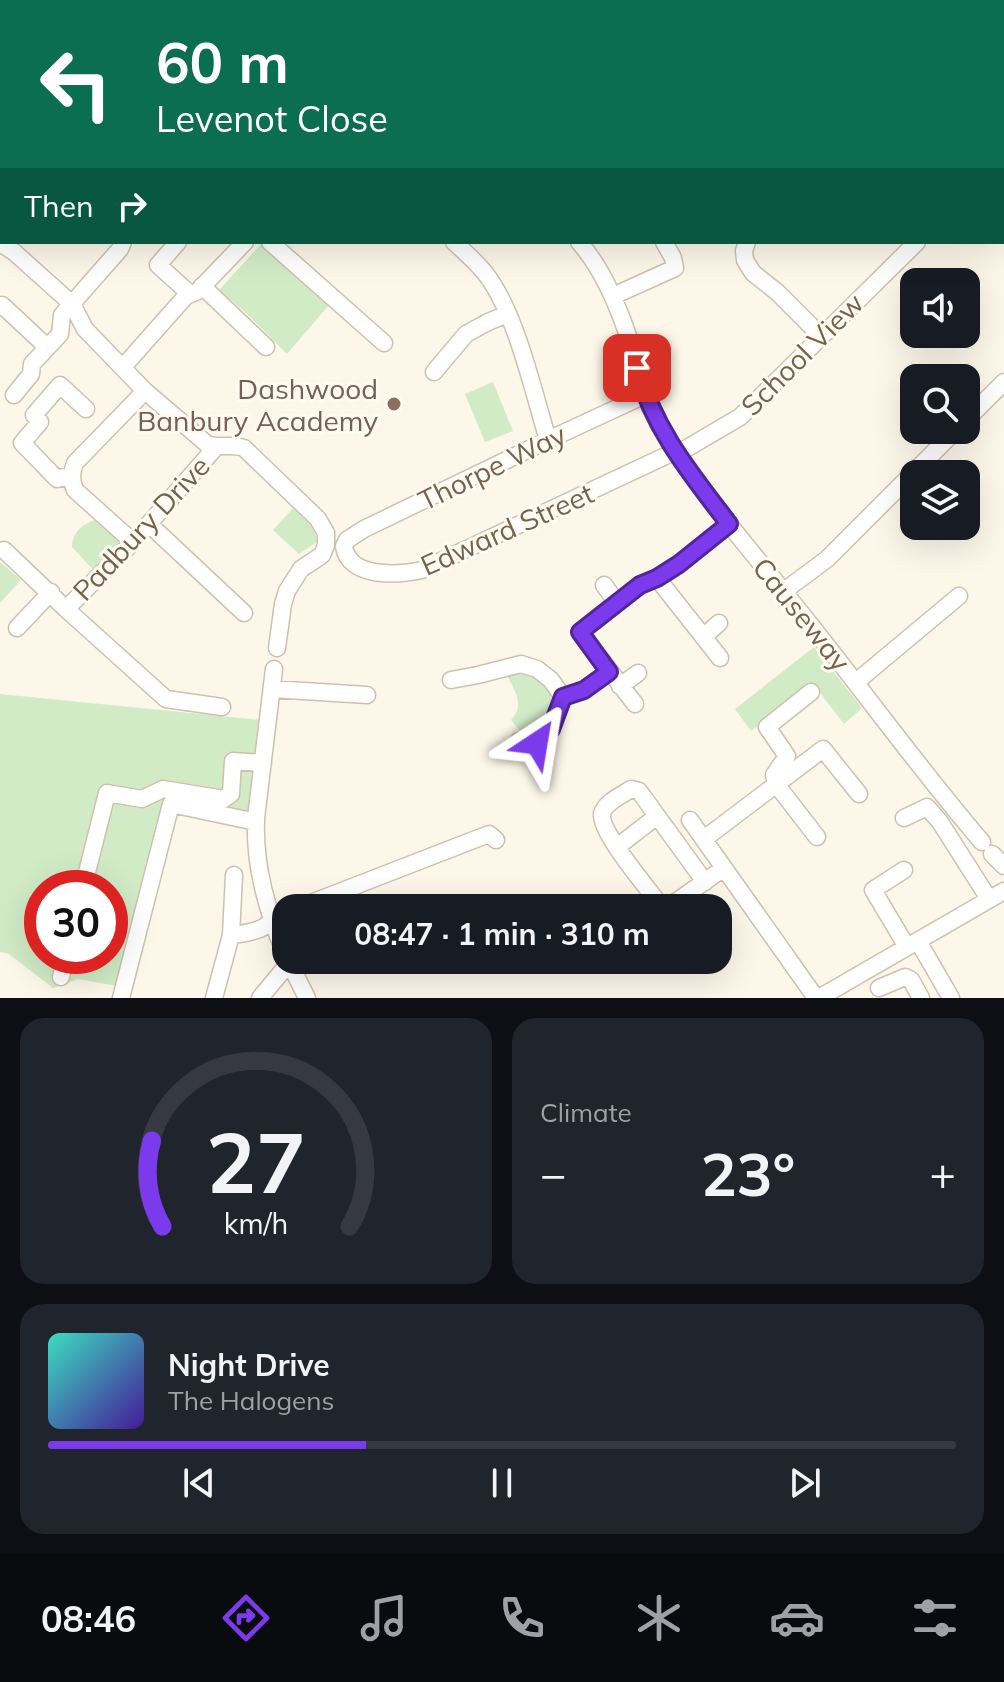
<!DOCTYPE html>
<html lang="en">
<head>
<meta charset="utf-8">
<style>
  body { margin:0; font-family:Mulish,sans-serif; background:#20242c; color:#f1f3f6; height:100vh; display:flex; flex-direction:column; font-size:30px; white-space:nowrap }
  * { box-sizing:border-box; margin:0 }
  p { font-size:26px; color:#9ea1a6 }
  .icon { flex:none; width:44px; height:44px; fill:none; stroke:currentColor; stroke-width:2; stroke-linecap:round; stroke-linejoin:round }
  .map { position:relative; height:998px; overflow:hidden }
  .details { display:flex; flex-direction:column; gap:20px; padding:20px; background:#0d0f14; flex:1 }
  .details>* { flex:none }
  .guide { position:absolute; left:0px; top:0px; width:1004px; height:244px; box-shadow:0 8px 32px #0002; background:#0b6e4f; color:#fff; overflow:hidden }
  .tools { position:absolute; left:900px; top:268px; display:grid; gap:16px }
  .tools a { display:grid; place-items:center; width:80px; height:80px; border-radius:16px; background:#171b24; box-shadow:0 8px 32px #0002; font-size:40px }
  .speed { position:absolute; left:24px; top:870px; display:flex; gap:16px; font-size:40px; font-weight:700; text-align:center }
  .speed>* { display:grid; place-content:center; width:104px; height:104px; border-radius:50%; background:#171b24; box-shadow:0 8px 32px #0002; line-height:1 }
  .speed .limit { border:12px solid #d22; background:#fff; color:#111 }
  .pin { position:absolute; display:grid; place-items:center; width:68px; height:68px; color:#fff; margin:-34px; border-radius:16px; box-shadow:0 4px 12px #0006 }
  .me { position:absolute; width:88px; margin:-44px; rotate:33deg; stroke-linejoin:round; filter:drop-shadow(0 0 6px #0008) }
  .turn { display:flex; align-items:center; gap:28px; height:168px; padding:0 24px; font-size:36px }
  .turn .icon { width:104px; height:104px; stroke-width:2.5 }
  .turn b { display:block; font-size:56px; line-height:68px }
  .then { display:flex; align-items:center; height:76px; padding:0 24px; background:#0003; gap:16px; font-size:30px }
  .big { font-size:60px; font-weight:700; line-height:1.1 }
  .details .tile { flex:1; display:flex; flex-direction:column; justify-content:center; gap:12px; min-width:0; padding:0 28px; border-radius:24px; background:#20242c }
  .details .dial { align-items:center; gap:0 }
  .dial svg { height:208px; overflow:visible; fill:none; stroke:#363941; stroke-width:7; stroke-linecap:round; text-anchor:middle }
  .dial text { fill:#f1f3f6; stroke:none }
  .song { display:flex; align-items:center; gap:24px }
  .cover { width:96px; height:96px; border-radius:12px; background:linear-gradient(135deg,hsl(170 70% 55%),hsl(260 70% 35%)) }
  .played { height:8px; border-radius:4px; background:linear-gradient(90deg,#7c3aed 35%,#363941 35%) }
  .keys { display:flex; justify-content:space-around; direction:ltr }
  .heat { display:flex; justify-content:space-between; align-items:center; font-size:44px; direction:ltr }
  .details .tiles { flex:1; display:grid; gap:20px; grid-template-columns:1fr 1fr }
  .tile:last-child { grid-column:span 2 }
  .trip { position:absolute; left:272px; top:894px; width:460px; height:80px; border-radius:24px; background:#171b24; box-shadow:0 8px 32px #0002; font-weight:700; line-height:80px; text-align:center }
  .tabs { display:flex; height:128px; justify-content:space-around; align-items:center; background:#090b0e; color:#9ea1a6 }
  .tabs .icon { width:56px; height:56px }
  .tabs .on { color:#7c3aed }
  .tabs b { font-size:36px; color:#f1f3f6 }
  .map>svg:first-child { display:block }
  .green { fill:#d1ebc7; fill-rule:evenodd }
  .lines { fill:none; stroke-linecap:round; stroke-linejoin:round }
  .minor-casing { stroke:#cfc0ae; stroke-width:19 }
  .minor { stroke:#fff; stroke-width:16 }
  .rail { stroke:#bca6c7; stroke-width:3; stroke-dasharray:12 8; stroke-linecap:butt }
  .route-casing { stroke:#51269a; stroke-width:20 }
  .route { stroke:#7c3aed; stroke-width:14 }
  .education-dot { fill:#8d6e63; stroke:#fffbf0; stroke-width:3 }
  .labels { text-anchor:middle; dominant-baseline:central; stroke-width:6; stroke-linejoin:round; paint-order:stroke }
  .street-label { font-size:28px; fill:#78614c; stroke:#fffbf0 }
  .education-label { font-size:28px; fill:#785e54; stroke:#fffbf0; text-anchor:end }
</style>
</head>
<body>
<div class="map">
<svg width="1004" height="998" viewBox="0 0 1004 998">
  <rect width="100%" height="100%" fill="#fcf7e9"/>
  <!-- green -->
  <path class="green" d="M262 243 329 305 287 354 245 312 219 290Z
    M493 382 513 431 485 442 465 394Z
    M293 508C303 518 316 526 317 542L299 554 273 530Z
    M96 519 123 545 96 573 72 547C73 531 82 525 96 519Z
    M0 562 21 580 0 603Z
    M814 647 862 708 844 724 814 685 751 731 735 709Z
    M523 670 539 676 549 688 552 702 550 718 536 735 527 729 519 730 511 720C525 705 515 691 507 675Z
    M0 694 261 720 249 812 165 794 117 986 78 979 53 988 9 954 0 952ZM42 888H110V956H42Z"/>
  <g class="lines">
    <defs>
      <path id="minor" d="M278 0V2
        M375 0 376 2
        M480 0V2
        M860 0 866 2
        M224 2 226 0
        M623 2V0
        M1002 57H1004
        M1002 175 1004 174
        M178 242 158 265 190 294
        M270 242 384 343
        M454 242C465 252 476 262 485 273 516 312 533 391 548 440
        M579 242C602 268 616 301 627 333 635 354 637 376 646 397 651 410 658 423 665 435 707 502 760 561 809 623 867 696 922 772 982 842
        M747 242 744 251 745 260 753 273 777 292 821 336
        M0 243 14 252 72 304 85 329 145 391 207 444C219 449 231 443 244 448L318 519 326 533V545L322 555 301 569 287 591 283 604 277 648
        M202 286 266 347
        M613 296 675 268 673 258 664 242
        M0 307 2 305 47 347
        M123 367 186 296 198 291 245 242
        M434 372 466 334 488 322 508 314
        M14 395 31 374 32 364 60 334 62 315 120 249 123 242
        M645 395 548 440 364 529 347 540 344 546C348 579 399 575 422 570L676 451
        M966 420 1004 382
        M215 448 133 542 66 609 166 699 222 707
        M677 454 740 417 917 242
        M72 475 57 479 22 443 40 422 34 415 60 385 86 409
        M149 524 244 613
        M133 542 75 490C71 481 71 473 75 463L145 391
        M4 550 66 609
        M657 578 720 658
        M604 585 617 603
        M784 591 827 559 956 430
        M17 628 51 592
        M703 637 719 623
        M274 669 256 818C254 866 267 911 286 956
        M451 680 478 675 521 664 537 669 551 680 563 697 551 729 537 743 519 741
        M856 682 959 596
        M620 686 638 673
        M272 689 367 695
        M563 697 584 690 609 672
        M635 704 580 632 640 585 657 578 679 564 729 524
        M776 784 774 775 787 756 767 727 811 692
        M776 784 817 837
        M904 818 927 807 940 822 989 899
        M690 820 816 998
        M704 839 823 749 859 794
        M617 847 657 816
        M992 854 1004 866
        M904 870 873 890 907 947
        M705 882 639 791 631 789C622 795 604 803 602 814 600 833 648 888 660 905L670 906 724 868
        M83 888 107 793 142 799 163 789 224 799 231 794 233 761 263 763
        M298 908 489 834 496 840
        M231 935 234 875
        M918 941 951 998
        M288 960 307 998
        M61 977 66 956
        M879 988 905 977 911 980 921 998
        M121 998 171 804 256 822
        M214 998 231 935C241 934 255 932 264 927 272 921 275 916 286 912
        M260 998 289 963
        M819 998 1004 891"/>
    </defs>
    <!-- minor casing -->
    <use href="#minor" class="minor-casing"/>
    <!-- minor -->
    <use href="#minor" class="minor"/>
    <!-- rail -->
    <path class="rail" d="M40 2 41 0
      M72 2 73 0
      M0 3 2 0
      M0 46 2 43
      M0 95 2 93"/>
  </g>
  <g class="lines">
    <defs>
      <path id="route" d="M537 743 551 729 563 697 584 690 609 672 580 632 640 585 657 578 679 564 729 524C691 474 654 430 637 368"/>
    </defs>
    <!-- route casing -->
    <use href="#route" class="route-casing"/>
    <!-- route -->
    <use href="#route" class="route"/>
  </g>
  <!-- markers -->
  <circle class="education-dot" cx="394" cy="404" r="8"/>
  <g class="labels">
    <!-- street labels -->
    <g class="street-label">
      <text transform="translate(802 354) rotate(-45)">School View</text>
      <text transform="translate(492 467) rotate(-26)">Thorpe Way</text>
      <text transform="translate(141 528) rotate(-47)">Padbury Drive</text>
      <text transform="translate(507 529) rotate(-24)">Edward Street</text>
      <text transform="translate(802 614) rotate(51)">Causeway</text>
    </g>
    <!-- education labels -->
    <g class="education-label">
      <text x="378" y="388">Dashwood<tspan x="378" dy="32">Banbury Academy</tspan></text>
    </g>
  </g>
</svg>
<div class="tools">
<a><svg class="icon" aria-label="sound" viewBox="0 0 24 24"><path d="M4 9h4l5-4v14l-5-4H4zM17 9q2 3 0 6"/></svg></a>
<a><svg class="icon" aria-label="search" viewBox="0 0 24 24"><circle cx="10" cy="10" r="6"/><path d="M15 15l6 6"/></svg></a>
<a><svg class="icon" aria-label="layers" viewBox="0 0 24 24"><path d="M12 4l9 5-9 5-9-5zM3 14l9 5 9-5"/></svg></a>
</div>
<div class="speed"><div class="limit">30</div></div>
<div class="pin" style="left:637px;top:368px;background:#d93025"><svg class="icon" aria-label="arrive" viewBox="0 0 24 24"><path d="M6 21V4h12l-3 4 3 4H6"/></svg></div>
<svg class="me" style="left:537px;top:743px" viewBox="-20 -20 40 40"><path d="M0-17L14 15 0 8-14 15z" fill="#7c3aed" stroke="#fff" stroke-width="4"/></svg>
<div class="trip">08:47 · 1 min · 310 m</div>
<div class="guide">
<div class="turn"><svg class="icon" aria-label="left" viewBox="0 0 24 24"><path d="M17 20v-9H6M10 6l-5 5 5 5"/></svg><div><b>60 m</b>Levenot Close</div></div>
<div class="then">Then<svg class="icon" aria-label="right" viewBox="0 0 24 24"><path d="M7 20v-9h11M14 6l5 5-5 5"/></svg></div>
</div>
</div>
<section class="details">
<div class="tiles">
<div class="tile dial"><svg viewBox="0 0 100 80">
<path d="M14 69A42 42 0 1 1 86 69"/>
<path d="M14 69A42 42 0 0 1 10 36" stroke="#7c3aed"/>
<text x="50" y="56" font-size="32" font-weight="700">27</text>
<text x="50" y="72" font-size="11">km/h</text>
</svg></div>
<div class="tile"><p>Climate</p>
<div class="heat"><a>−</a><b class="big">23°</b><a>+</a></div>
</div>
<div class="tile">
<div class="song"><i class="cover"></i><div><b>Night Drive</b><p>The Halogens</p></div></div>
<div class="played"></div>
<div class="keys"><svg class="icon" aria-label="previous" viewBox="0 0 24 24"><path d="M18 5L8 12l10 7zM5 5v14"/></svg><svg class="icon" aria-label="pause" viewBox="0 0 24 24"><path d="M8 5v14M16 5v14"/></svg><svg class="icon" aria-label="next" viewBox="0 0 24 24"><path d="M6 5l10 7-10 7zM19 5v14"/></svg></div>
</div>
</div>
</section>
<nav class="tabs">
<b>08:46</b>
<svg class="icon on" aria-label="directions" viewBox="0 0 24 24"><path d="M12 3l9 9-9 9-9-9zM9 14v-3h6M13 9l2 2-2 2"/></svg>
<svg class="icon" aria-label="music" viewBox="0 0 24 24"><path d="M9 18V5l10-2v13"/><circle cx="6" cy="18" r="3"/><circle cx="16" cy="16" r="3"/></svg>
<svg class="icon" aria-label="phone" viewBox="0 0 24 24"><path d="M5 4h4l2 5-3 2q2 4 5 5l2-3 5 2v4C11 20 4 13 5 4z"/></svg>
<svg class="icon" aria-label="climate" viewBox="0 0 24 24"><path d="M12 3v18M4 7l16 10M4 17L20 7"/></svg>
<svg class="icon" aria-label="car" viewBox="0 0 24 24"><path d="M5 17H2v-5l4-1 3-4h7l3 4 3 1v5h-3M9 17h6M6 11h13"/><circle cx="7" cy="17" r="2"/><circle cx="17" cy="17" r="2"/></svg>
<svg class="icon" aria-label="filters" viewBox="0 0 24 24"><path d="M4 7h16M4 17h16"/><circle cx="9" cy="7" r="2"/><circle cx="15" cy="17" r="2"/></svg>
</nav>
</body>
</html>
